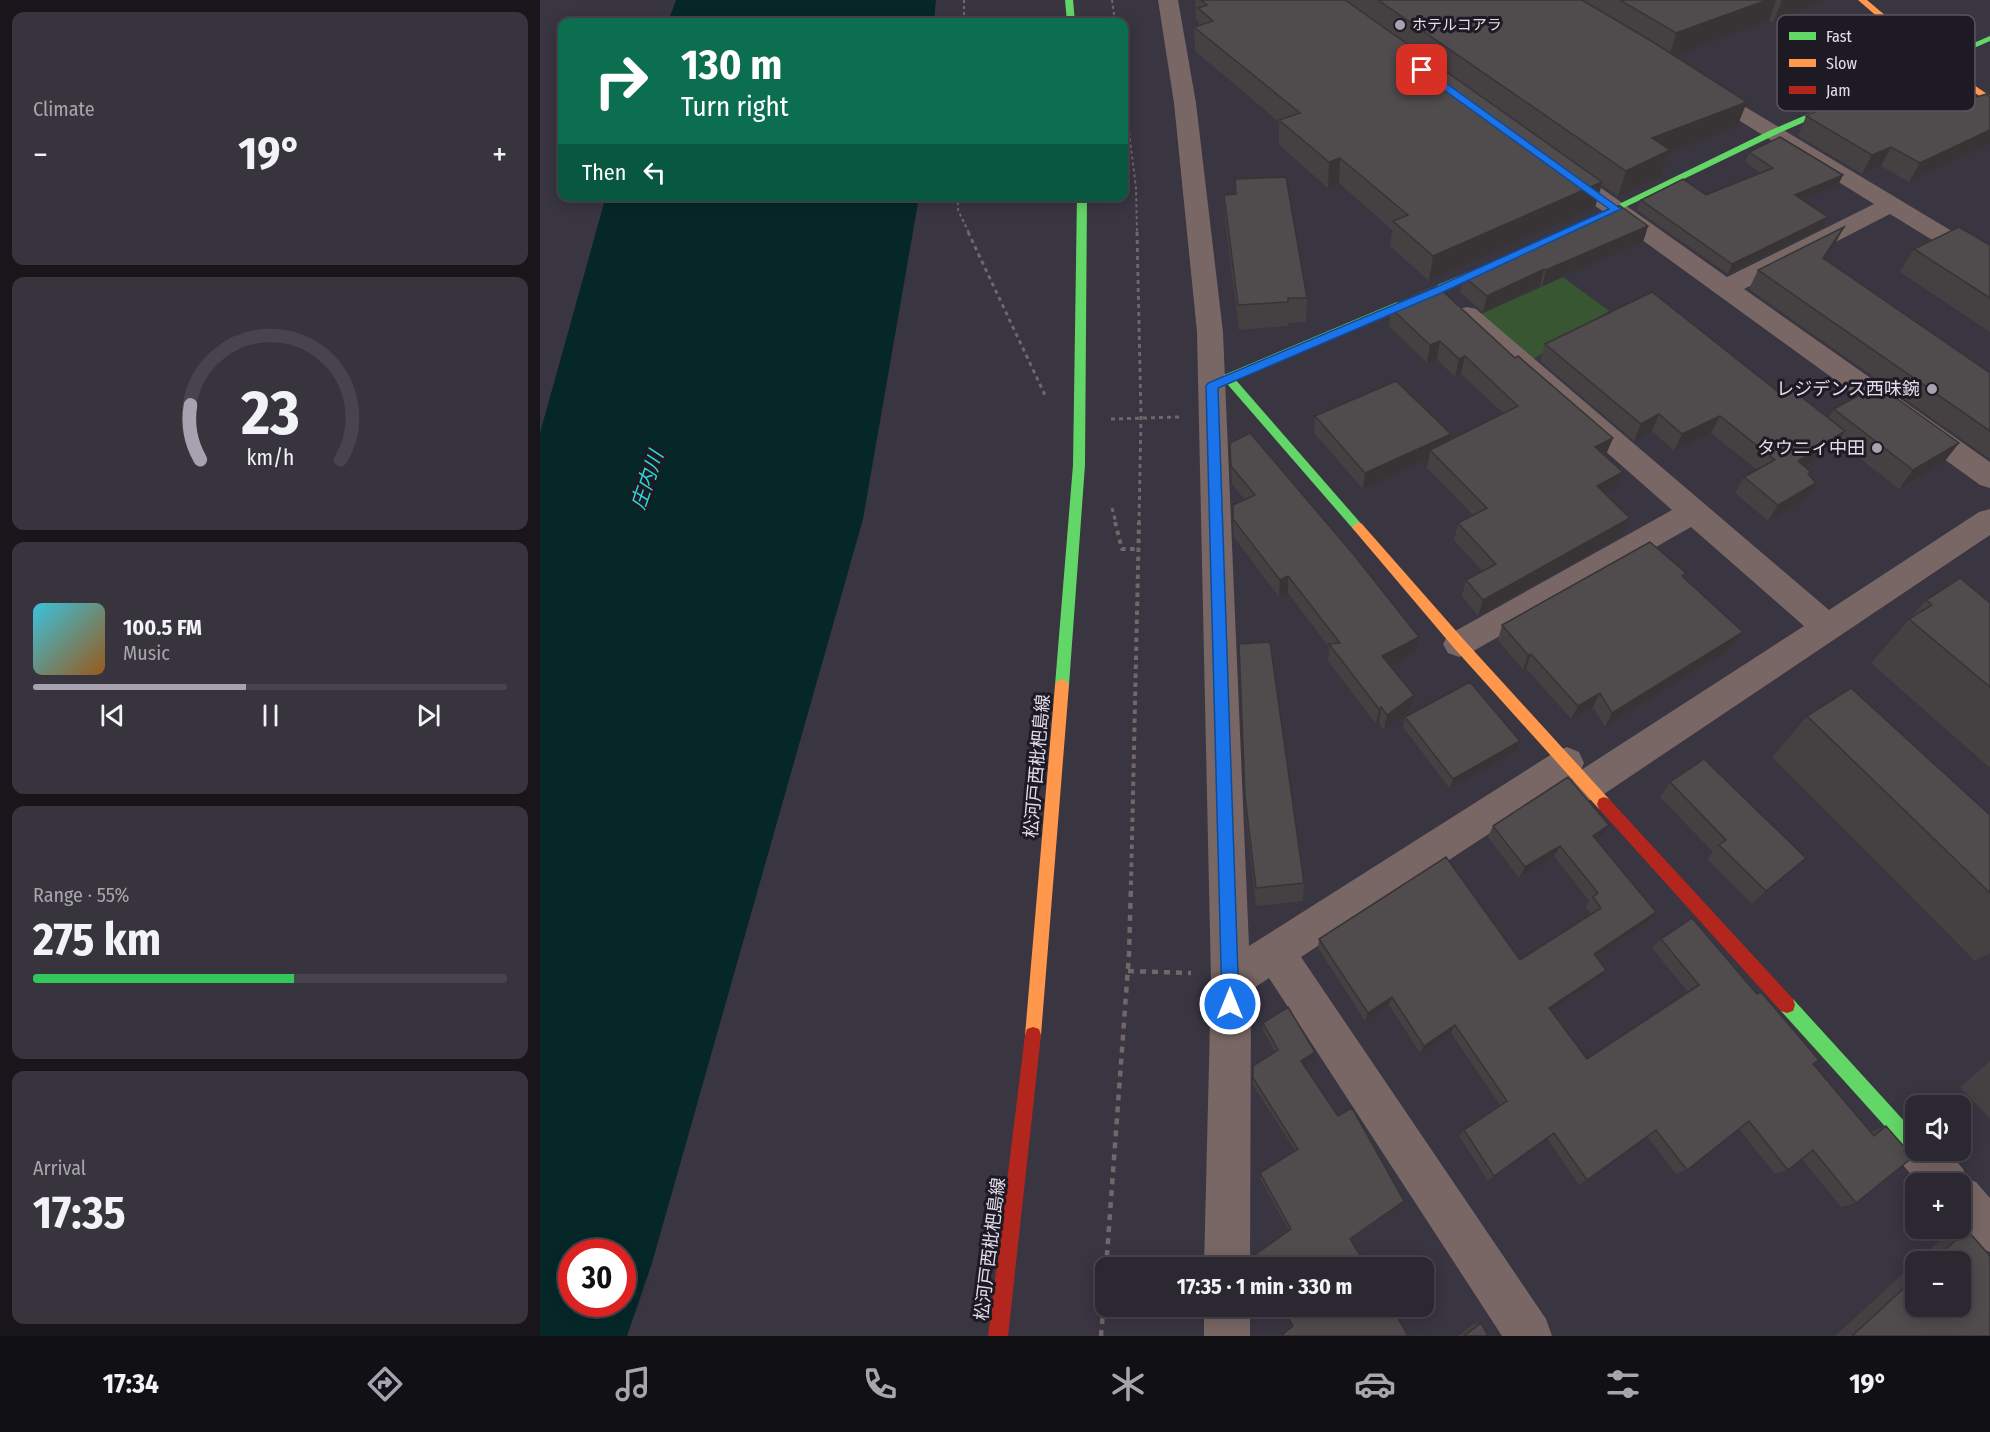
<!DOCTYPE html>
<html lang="en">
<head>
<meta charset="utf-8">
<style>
  body { margin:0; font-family:"Fira Sans Condensed","Noto Sans JP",sans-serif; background:#37343d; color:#f1f3f6; height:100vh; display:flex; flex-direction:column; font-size:22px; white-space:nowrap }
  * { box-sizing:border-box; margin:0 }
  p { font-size:20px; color:#a6a6ab }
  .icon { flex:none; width:33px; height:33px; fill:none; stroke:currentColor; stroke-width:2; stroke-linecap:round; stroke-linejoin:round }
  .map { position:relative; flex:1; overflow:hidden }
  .sheet { display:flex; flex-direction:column; gap:12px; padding:12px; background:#18161b; width:540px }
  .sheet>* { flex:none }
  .hud { position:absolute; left:18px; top:18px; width:570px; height:183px; border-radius:12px; box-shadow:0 3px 15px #0003,0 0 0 2px #47444d; background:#0b6e4f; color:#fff; overflow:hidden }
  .buttons { position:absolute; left:1365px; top:1095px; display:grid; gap:12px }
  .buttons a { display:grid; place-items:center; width:66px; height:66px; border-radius:12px; background:#2b2831; box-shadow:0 3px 15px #0003,0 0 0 2px #47444d; font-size:30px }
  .speed { position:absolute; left:18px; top:1239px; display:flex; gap:12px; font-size:30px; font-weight:700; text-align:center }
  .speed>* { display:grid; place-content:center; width:78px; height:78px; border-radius:50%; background:#2b2831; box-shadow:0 3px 15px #0003,0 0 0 2px #47444d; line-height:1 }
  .speed .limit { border:9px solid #d22; background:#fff; color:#111 }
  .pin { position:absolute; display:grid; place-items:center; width:51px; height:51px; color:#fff; margin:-26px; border-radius:12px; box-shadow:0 3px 9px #0006 }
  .me { position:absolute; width:66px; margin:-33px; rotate:0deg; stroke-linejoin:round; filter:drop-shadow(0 0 4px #0008) }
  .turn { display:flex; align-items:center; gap:21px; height:126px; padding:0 24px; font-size:27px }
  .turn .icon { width:78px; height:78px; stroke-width:2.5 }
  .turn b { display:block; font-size:42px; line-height:51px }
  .then { display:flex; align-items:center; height:57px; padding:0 24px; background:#0003; gap:12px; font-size:22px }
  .big { font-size:45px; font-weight:700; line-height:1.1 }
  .sheet .tile { flex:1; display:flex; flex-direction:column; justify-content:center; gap:9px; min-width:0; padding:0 21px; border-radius:12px; background:#37343d }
  .sheet .dial { align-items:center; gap:0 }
  .dial svg { height:156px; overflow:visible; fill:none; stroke:#47444d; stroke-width:7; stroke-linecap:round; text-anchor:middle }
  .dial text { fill:#f1f3f6; stroke:none }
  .song { display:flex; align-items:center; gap:18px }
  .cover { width:72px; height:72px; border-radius:9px; background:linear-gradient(135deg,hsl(190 70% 55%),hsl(30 70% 35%)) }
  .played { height:6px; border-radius:3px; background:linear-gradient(90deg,#a7a2b0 45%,#47444d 45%) }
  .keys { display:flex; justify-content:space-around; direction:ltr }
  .heat { display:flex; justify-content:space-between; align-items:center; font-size:33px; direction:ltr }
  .charge { height:9px; border-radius:4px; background:linear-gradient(90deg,#34c759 55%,#47444d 0) }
  .trip { position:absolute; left:555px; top:1257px; width:339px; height:60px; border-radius:12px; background:#2b2831; box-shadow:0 3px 15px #0003,0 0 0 2px #47444d; font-weight:700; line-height:60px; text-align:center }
  .dock { display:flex; height:96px; justify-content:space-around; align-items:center; background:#111014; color:#a6a6ab }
  .dock .icon { width:42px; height:42px }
  .dock .on { color:#a7a2b0 }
  .dock b { font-size:27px; color:#f1f3f6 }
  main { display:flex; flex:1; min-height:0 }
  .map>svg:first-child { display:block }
  .green { fill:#385631 }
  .water { fill:#052728; fill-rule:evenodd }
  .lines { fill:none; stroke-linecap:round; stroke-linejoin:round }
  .path-far3 { stroke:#716668; stroke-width:2; stroke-dasharray:3 3; stroke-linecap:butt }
  .path-far2 { stroke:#716668; stroke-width:3; stroke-dasharray:4 4; stroke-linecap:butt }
  .path-far1 { stroke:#716668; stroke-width:4; stroke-dasharray:4.5 4.5; stroke-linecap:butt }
  .path { stroke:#716668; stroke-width:4.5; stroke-dasharray:6 6; stroke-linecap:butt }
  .street { fill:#786764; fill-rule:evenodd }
  .fast { fill:#63d668; fill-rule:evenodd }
  .slow { fill:#ff974d; fill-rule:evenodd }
  .jam { fill:#b3261e; fill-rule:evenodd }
  .path-bridge { stroke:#716668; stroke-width:2; stroke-dasharray:3 3; stroke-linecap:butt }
  .wall { fill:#454042 }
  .shaded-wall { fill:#383436 }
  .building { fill:#504b4d; stroke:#383436; stroke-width:1.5 }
  .route { fill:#1a73e8; stroke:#114b97; stroke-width:1.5 }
  .poi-dot { fill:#a7a2b0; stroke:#1e1a24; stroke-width:2 }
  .labels { text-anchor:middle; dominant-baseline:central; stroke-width:6; stroke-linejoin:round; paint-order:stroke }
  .far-poi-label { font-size:15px; fill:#e2ddec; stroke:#1e1a24; text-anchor:start }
  .poi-label { font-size:18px; fill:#e2ddec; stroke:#1e1a24; text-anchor:end }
  .street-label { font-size:18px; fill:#e2ddec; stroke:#1e1a24 }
  .water-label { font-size:20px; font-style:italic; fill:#27dcdd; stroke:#1e1a24 }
  .key { fill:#1e1a24; stroke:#595460; stroke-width:1.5 }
  .key-label { font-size:16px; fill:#e2ddec }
</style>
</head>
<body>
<main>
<section class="sheet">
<div class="tile"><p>Climate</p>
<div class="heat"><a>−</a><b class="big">19°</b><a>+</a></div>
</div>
<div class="tile dial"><svg viewBox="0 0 100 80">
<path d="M14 69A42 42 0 1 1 86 69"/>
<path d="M14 69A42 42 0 0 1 9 41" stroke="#a7a2b0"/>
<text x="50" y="56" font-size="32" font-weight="700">23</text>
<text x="50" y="72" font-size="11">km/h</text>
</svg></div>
<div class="tile">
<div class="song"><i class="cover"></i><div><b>100.5 FM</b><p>Music</p></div></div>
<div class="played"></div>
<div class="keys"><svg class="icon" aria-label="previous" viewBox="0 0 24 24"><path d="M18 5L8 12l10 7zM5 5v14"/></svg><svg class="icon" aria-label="pause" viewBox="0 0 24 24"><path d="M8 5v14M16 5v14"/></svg><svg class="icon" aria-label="next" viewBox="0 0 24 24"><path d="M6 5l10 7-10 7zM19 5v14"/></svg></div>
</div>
<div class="tile"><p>Range · 55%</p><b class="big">275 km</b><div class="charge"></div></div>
<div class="tile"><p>Arrival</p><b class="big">17:35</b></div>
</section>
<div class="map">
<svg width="1450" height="1336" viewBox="0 0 1450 1336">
  <rect width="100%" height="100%" fill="#393541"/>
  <!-- green -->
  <path class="green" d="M1023 277 1069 311 992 360 939 315Z"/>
  <!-- water -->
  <path class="water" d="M136 0H396L394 22H128Z
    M66 196 379 197 323 519 112 1263 87 1336H0V433ZM32 1252H82V1304H32Z"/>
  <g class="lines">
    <!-- path-far3 -->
    <path class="path-far3" d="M424 0V22
      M572 0 575 22
      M584 91 596 188 597 233
      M418 196V210L429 233"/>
    <!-- path-far2 -->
    <path class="path-far2" d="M428 232 505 395
      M597 232 601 416 599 523
      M571 419 639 417
      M572 508 576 523"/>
    <!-- path-far1 -->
    <path class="path-far1" d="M575 522 582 549H598
      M591 885 599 522"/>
    <!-- path -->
    <path class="path" d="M588 971 651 973
      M566 1268 589 954 591 884
      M561 1336 566 1274"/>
    <!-- street -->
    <path class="street" d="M618 0H638L656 103 683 332 709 946 1015 752 1027 747 1039 752 1044 763 1041 770 1264 626 1151 527 930 653 919 657 908 653 903 644 908 635 1132 510 918 321 914 315 918 309 927 307 936 309 1289 610 1439 512 1450 509V535L1061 796 1048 801 1035 796 1030 785 1034 778 761 957 1006 1319 1012 1336H962L729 978 711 990 710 1268H664L671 980 657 332 634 103Z
      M1165 85 1172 87 1450 254V273L1441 270 1350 214 1204 289 1450 462V488L1440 485 1014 176 1011 171 1014 166 1022 164 1030 166 1187 277 1334 204 1158 95 1154 91 1158 87Z
      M1376 1130V1150H1407L1423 1169 1428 1179 1436 1182 1450 1198V1252L1434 1246 1418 1228H1420V1184H1379L1363 1165 1357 1150 1363 1135Z
      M664 1306H710V1336H664Z"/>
    <!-- fast -->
    <path class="fast" d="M525 0H533L535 22H527Z
      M1450 36V41L1237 134 1044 227H1038L1036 225 1231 130Z
      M537 196H547L545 465 529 685 527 689 522 691 517 689 515 685 533 465Z
      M964 257 968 258V262L695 379 824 527 818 532 814 530 682 378 684 375Z
      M1247 997 1253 999 1376 1134V1150H1384L1382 1154 1376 1157 1370 1154 1241 1011 1239 1005 1241 999Z"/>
    <!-- slow -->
    <path class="slow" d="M1318 0H1327L1399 61 1450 96V103L1393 65Z
      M818 522 822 524 924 640 1069 799 1071 804 1069 809 1064 811 1059 809 914 648 814 530 812 527Z
      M522 679 527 681 529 685 501 1035 499 1041 493 1043 487 1041 485 1035 515 685 517 681Z"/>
    <!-- jam -->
    <path class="jam" d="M1064 797 1069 799 1253 999 1255 1005 1253 1011 1247 1013 1241 1011 1059 809 1057 804 1059 799Z
      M493 1027 499 1029 501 1035 468 1336H448L485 1035 487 1029Z"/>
    <!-- path-bridge -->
    <path class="path-bridge" d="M1389 79 1432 59"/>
  </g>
  <!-- wall -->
  <path class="wall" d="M655 0H1289L1233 23 1229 21 1134 56 1197 127 1128 154 1121 176 1078 196 1062 185 1055 207 889 281 850 246 852 230 799 183 788 188 739 145V122L655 51 654 27 659 25V22L656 19Z
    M1255 68 1325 82 1286 99 1250 77Z
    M1450 97V144L1369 182 1341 166 1322 174 1258 136 1266 116 1404 107Z
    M1209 152 1303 175 1298 185 1263 200 1288 217 1283 227 1188 274 1097 210 1101 200 1166 195 1221 173 1205 162Z
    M695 179 767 298 766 322 748 323V326L699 330 685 220 684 195 695 194Z
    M1108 226 1103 242 1002 286 1000 285 943 312 920 292 923 276Z
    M1450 245V332L1360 272 1374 249Z
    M1294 246 1285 259 1450 373V459L1209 289 1218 270Z
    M858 302 1066 455 1065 456 1083 472 1075 489 1066 495 1090 518 1083 535 938 616 922 596 926 580 942 571 914 540 918 523 933 515 887 468 889 459 823 489 774 433 775 416 910 440 963 413 921 374 915 377 897 359 887 363 849 326 851 308 858 304Z
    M1005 344 1241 394 1288 418 1294 409 1419 443 1404 462 1359 489 1298 441 1294 448 1265 467 1271 472 1269 475 1276 483 1266 499 1228 521 1195 493 1204 477 1217 470 1171 433 1134 451 1112 431 1094 441 1000 361Z
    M690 443 876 653 851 666 874 695 870 710 844 730 839 723 836 724 788 661 789 647 748 593 739 597 694 537 693 505 705 500 692 484Z
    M1146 573 1143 578 1193 647 1065 727 1053 707 1031 719 986 668 983 670 958 640 962 625Z
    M1386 600 1450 603V768L1331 663Z
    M699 644 764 883 763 901 716 906 706 817Z
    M1267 716 1450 815V953L1435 961 1232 757Z
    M865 717 980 741 976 751 910 789 863 727Z
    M1130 782 1251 871 1212 904 1167 859 1173 852 1120 797Z
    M953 826 1062 836 1056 840 1108 922 1056 956 1059 978 1011 1010 1047 1059 1148 992 1112 948 1121 939 1273 1064 1330 1132 1346 1126 1316 1203 1301 1207 1262 1159 1248 1170 1235 1174 1199 1129 1147 1170 1136 1174 1107 1136 1047 1180 1039 1185 1007 1138 948 1181 919 1136 924 1130 960 1105 911 1033 880 1053 849 1005 825 1021 778 948 779 939 980 960 1051 914 1045 907 1049 901 1014 856 979 878 948 837Z
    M723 1023 775 1052 774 1059 764 1066 798 1116 861 1205 811 1240 828 1268H722L716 1256V1254L749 1231 720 1178V1173L755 1150 713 1085V1066L735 1052 723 1030Z
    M1450 1061V1119L1420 1087Z
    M1427 1230 1450 1336H1295L1376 1262V1306L1420 1262H1376L1408 1233Z
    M941 1323 948 1336H918L933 1324Z"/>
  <!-- shaded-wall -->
  <path class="shaded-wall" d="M1227 0H1236L1229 21 1129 58 1136 33Z
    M1242 0H1289L1233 23Z
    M1330 72 1325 82 1286 99 1290 89Z
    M1207 102 1197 127 1128 154 1121 176 1078 196 1086 171 1112 138Z
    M1450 130V144L1369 182 1380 163Z
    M1351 147 1341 166 1322 174 1332 155Z
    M800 158 799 183 788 188 789 162Z
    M1303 175 1298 185 1251 205 1255 195Z
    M1062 182 1055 207 889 281 893 256Z
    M1288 217 1283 227 1188 274 1192 264Z
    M1108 226 1103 242 1002 286 1006 270Z
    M1304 227 1294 246 1273 277 1283 258Z
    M1004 269 1000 285 943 312 947 296Z
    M900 341 897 359 887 363 890 345Z
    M925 356 921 374 915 377 919 359Z
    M1119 414 1112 431 1094 441 1101 424Z
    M1180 416 1171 433 1134 451 1142 434Z
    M1305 431 1294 448 1248 477 1258 461Z
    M911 434 908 450H890L889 459 823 489 825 473Z
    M1073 438 1066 455 1048 465 1055 447Z
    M1419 443 1404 462 1359 489 1373 470Z
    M1083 472 1075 489 1050 503 1057 486Z
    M1276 483 1266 499 1228 521 1238 505Z
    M1090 518 1083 535 938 616 943 600Z
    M748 576V593L739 597 740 580Z
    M1203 632 1193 647 1065 727 1072 713Z
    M879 637 876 653 840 672 842 656Z
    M991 654 986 668 983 670 988 655Z
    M1060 693 1053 707 1031 719 1038 706Z
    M874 695 870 710 844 730 847 715Z
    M841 707 839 723 836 724 839 709Z
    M980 741 976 751 910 789 913 779Z
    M1069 825 1062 836 1046 846 1053 836Z
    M1020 846 1014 856 979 878 985 867Z
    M1266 858 1251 871 1212 904 1226 891Z
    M1116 912 1108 922 1046 962 1054 954Z
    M1066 970 1059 978 1003 1016 1009 1008Z
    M852 997 849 1005 825 1021 828 1013Z
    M915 1025 911 1033 880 1053 884 1046Z
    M775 1052 774 1059 760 1068 761 1061Z
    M864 1201 861 1205 808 1241 810 1239Z"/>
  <!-- building -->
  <path class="building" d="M661 0H805L1062 182 893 256 853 221 868 215 800 158 789 162 739 120 760 113 654 27 673 21 658 8 667 5Z
    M838 0H1042L1113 42 1207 102 1112 138 1130 150 1086 171Z
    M1080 0H1227L1136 33Z
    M1351 76 1404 107 1446 94 1450 97V130L1380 163 1351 147 1332 155 1266 116Z
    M1240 137 1303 175 1255 195 1288 217 1192 264 1101 200 1143 179 1166 195 1233 168 1209 152Z
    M746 177 767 298H748V302L698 305 684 195 696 194 695 179Z
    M1079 205 1108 226 1006 270 1004 269 947 296 923 276Z
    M1304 227 1283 258 1450 373V431L1218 270Z
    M1419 227 1450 245V298L1374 249Z
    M897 286 975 358 978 356 1073 438 1055 447 1083 472 1057 486 1090 518 943 600 926 580 956 564 918 523 947 508 890 450 978 406 925 356 919 359 900 341 890 345 851 308 860 303 858 302Z
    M1112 292 1241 394 1251 389 1305 431 1258 461 1271 472 1268 474 1276 483 1238 505 1204 477 1235 460 1180 416 1142 434 1119 414 1101 424 1005 344Z
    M856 381 911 434 825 473 775 416Z
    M1338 385 1419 443 1373 470 1294 409Z
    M710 433 814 555 879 637 842 656 874 695 847 715 841 707 839 709 789 644 800 643 748 576 740 580 693 519V505L715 495 691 466 690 443Z
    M1110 542 1146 573 1142 576 1203 632 1072 713 1060 693 1038 706 991 654 988 655 962 625Z
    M1420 578 1450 603V687L1369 619 1392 605 1386 600Z
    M730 642 764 883 716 888 705 796 699 644Z
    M930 682 980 741 913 779 865 717Z
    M1311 688 1450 815V893L1267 716Z
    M1164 759 1266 858 1226 891 1179 845 1186 840 1130 782Z
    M1028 777 1069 825 1053 836 1116 912 1054 954 1066 970 1009 1008 1047 1059 1159 985 1121 939 1152 918 1217 994 1221 992 1279 1060 1273 1064 1334 1136 1346 1126 1373 1157 1316 1203 1273 1150 1248 1170 1209 1121 1147 1170 1116 1130 1047 1180 1014 1133 954 1176 924 1130 967 1101 915 1025 884 1046 852 997 828 1013 779 939 906 857 980 960 1061 908 1053 897 1058 893 1020 846 985 867 953 826Z
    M748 1007 775 1052 761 1061 798 1116 812 1108 864 1201 810 1239 828 1268H723L716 1254 751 1229 720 1173 758 1149 713 1078V1066L738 1050 723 1023Z
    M1427 1230 1450 1256V1336H1312L1376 1277V1306H1420V1262H1392Z
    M743 1306H851L868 1336H743V1334L753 1326Z
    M941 1323 948 1336H924Z"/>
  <!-- route -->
  <path class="route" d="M879 68H885L1081 209 901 293 678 388 699 1004 696 1010 690 1013 685 1010 682 1004 666 386 668 383 894 288 1069 209 879 72Z"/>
  <!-- markers -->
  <g class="poi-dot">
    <circle cx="860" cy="25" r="6"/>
    <circle cx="1392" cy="389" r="6"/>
    <circle cx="1337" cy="448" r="6"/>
  </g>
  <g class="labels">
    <!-- far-poi labels -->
    <g class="far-poi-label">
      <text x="872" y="25">ホテルコアラ</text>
    </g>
    <!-- poi labels -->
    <g class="poi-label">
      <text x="1380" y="389">レジデンス西味鋺</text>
      <text x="1325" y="448">タウニィ中田</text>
    </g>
    <!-- street labels -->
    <g class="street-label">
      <text transform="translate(497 766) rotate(-85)">松河戸西枇杷島線</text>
      <text transform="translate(450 1249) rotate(-83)">松河戸西枇杷島線</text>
    </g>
    <!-- water labels -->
    <g class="water-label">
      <text transform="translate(107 480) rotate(-71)">庄内川</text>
    </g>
  </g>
  <!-- legend -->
  <rect x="1237" y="15" width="198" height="96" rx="9" class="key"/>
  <rect x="1249" y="32" width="27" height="8" fill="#63d668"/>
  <rect x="1249" y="59" width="27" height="8" fill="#ff974d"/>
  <rect x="1249" y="86" width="27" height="8" fill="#b3261e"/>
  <g class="key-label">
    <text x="1286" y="42">Fast</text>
    <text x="1286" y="69">Slow</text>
    <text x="1286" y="96">Jam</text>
  </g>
</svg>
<div class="buttons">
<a><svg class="icon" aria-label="sound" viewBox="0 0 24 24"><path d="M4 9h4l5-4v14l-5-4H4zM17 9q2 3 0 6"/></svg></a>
<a>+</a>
<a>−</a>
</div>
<div class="speed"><div class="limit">30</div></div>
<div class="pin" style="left:882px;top:70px;background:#d93025"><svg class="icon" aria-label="arrive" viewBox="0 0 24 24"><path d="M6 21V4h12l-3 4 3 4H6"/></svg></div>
<svg class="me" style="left:690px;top:1004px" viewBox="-20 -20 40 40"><circle r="17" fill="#1a73e8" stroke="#fff" stroke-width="3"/><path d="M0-11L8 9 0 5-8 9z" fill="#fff"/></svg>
<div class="trip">17:35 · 1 min · 330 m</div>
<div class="hud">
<div class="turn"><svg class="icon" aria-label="right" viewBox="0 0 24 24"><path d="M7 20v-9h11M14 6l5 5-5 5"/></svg><div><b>130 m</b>Turn right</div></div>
<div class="then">Then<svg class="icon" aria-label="left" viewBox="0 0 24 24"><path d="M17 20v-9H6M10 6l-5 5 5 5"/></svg></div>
</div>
</div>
</main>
<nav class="dock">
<b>17:34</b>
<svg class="icon on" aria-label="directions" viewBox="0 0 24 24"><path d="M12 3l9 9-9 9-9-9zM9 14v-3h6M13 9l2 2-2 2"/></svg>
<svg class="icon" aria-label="music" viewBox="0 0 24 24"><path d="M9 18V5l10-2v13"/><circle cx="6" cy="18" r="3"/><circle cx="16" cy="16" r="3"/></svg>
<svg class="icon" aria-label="phone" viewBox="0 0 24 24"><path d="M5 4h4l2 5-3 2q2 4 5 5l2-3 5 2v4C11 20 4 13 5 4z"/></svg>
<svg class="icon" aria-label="climate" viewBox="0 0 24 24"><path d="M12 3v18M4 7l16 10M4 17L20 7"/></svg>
<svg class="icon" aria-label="car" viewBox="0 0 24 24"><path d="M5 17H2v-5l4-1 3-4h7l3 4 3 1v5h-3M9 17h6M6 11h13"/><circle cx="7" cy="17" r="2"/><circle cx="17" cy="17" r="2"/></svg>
<svg class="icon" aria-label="filters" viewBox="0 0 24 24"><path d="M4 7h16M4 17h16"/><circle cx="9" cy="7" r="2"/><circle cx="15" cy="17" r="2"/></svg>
<b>19°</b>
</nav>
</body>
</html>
